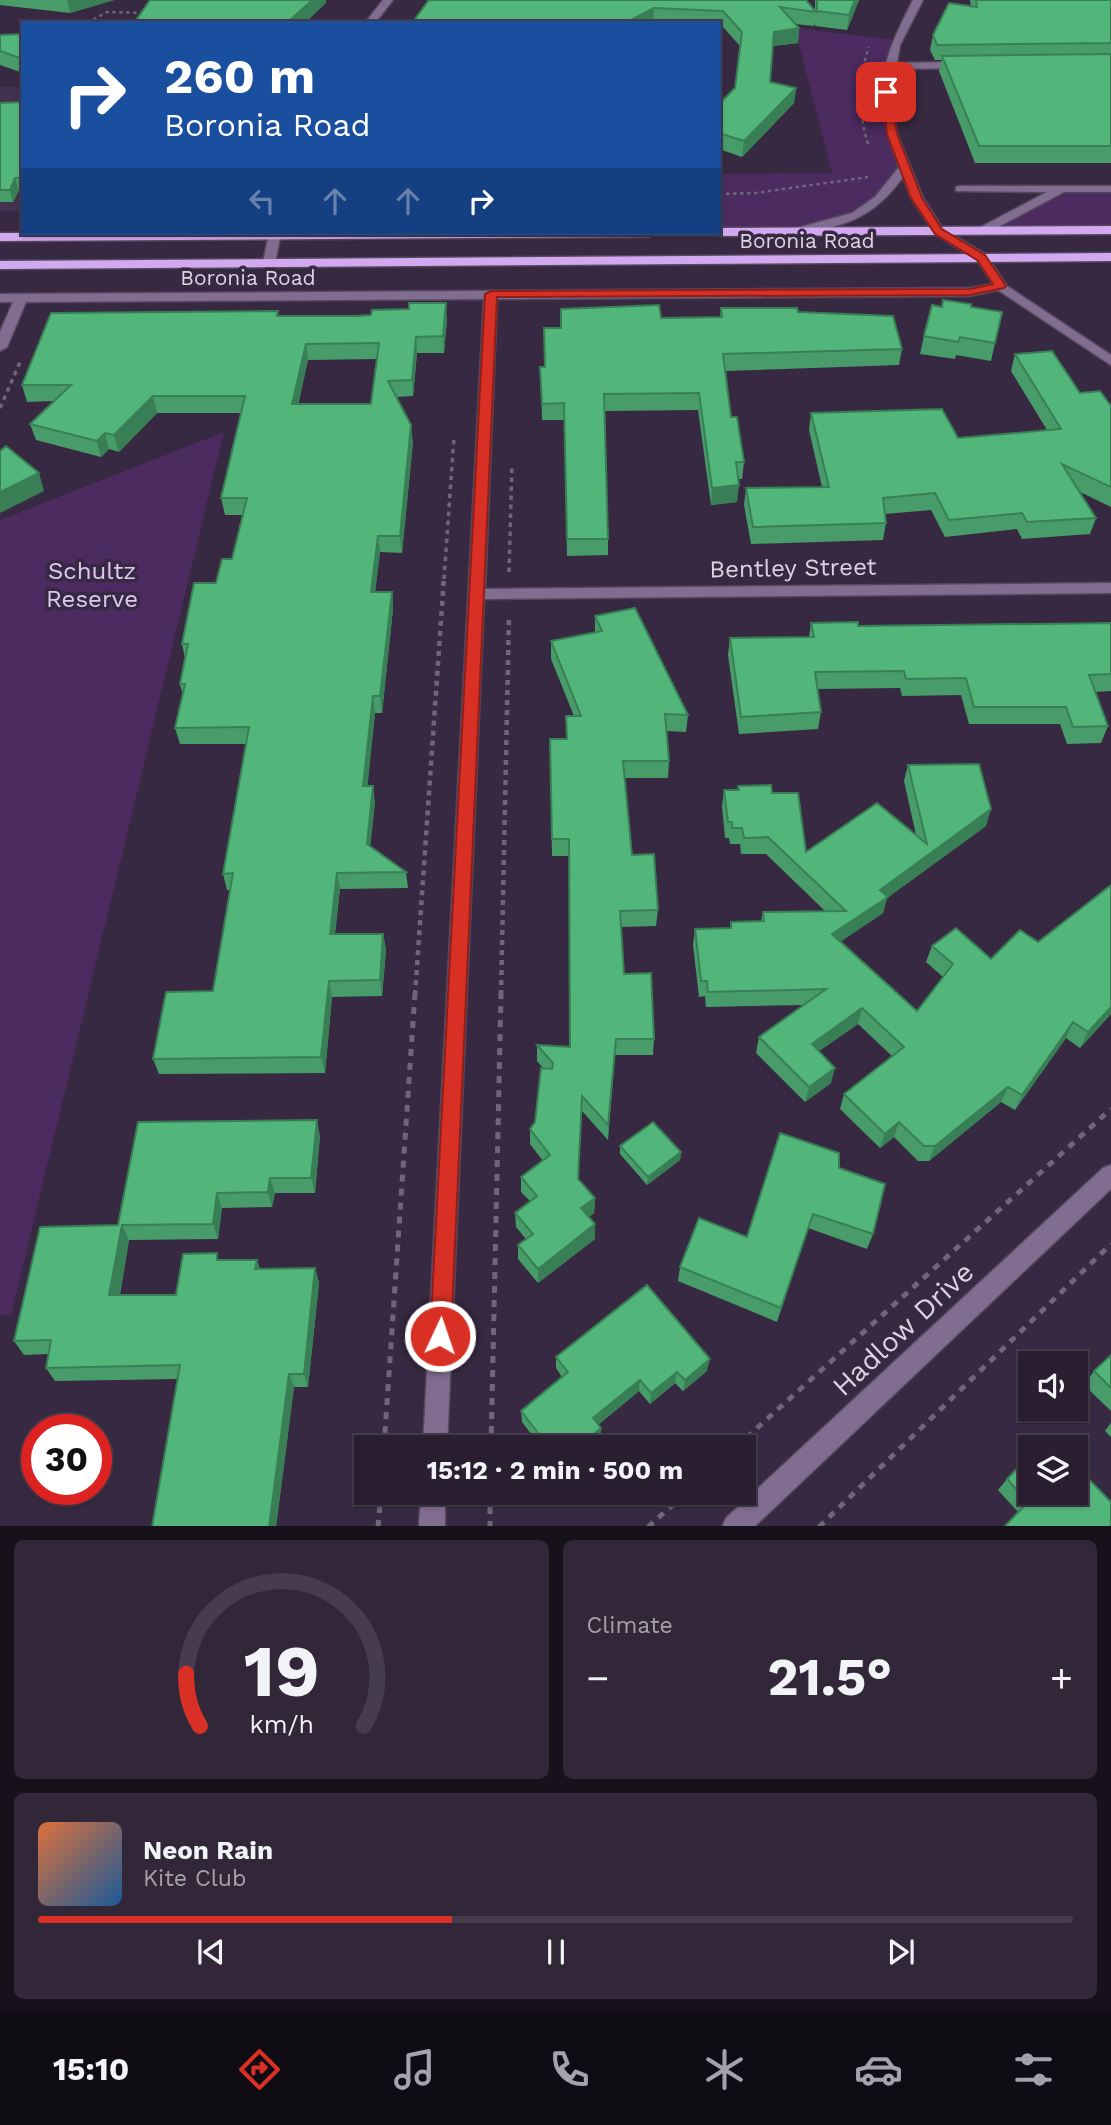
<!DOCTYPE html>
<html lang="en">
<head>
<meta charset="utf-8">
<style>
  body { margin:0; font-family:"Work Sans",sans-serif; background:#312739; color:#f1f3f6; height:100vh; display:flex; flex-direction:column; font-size:26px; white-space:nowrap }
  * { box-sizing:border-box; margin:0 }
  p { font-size:23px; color:#a5a2ab }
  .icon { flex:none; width:38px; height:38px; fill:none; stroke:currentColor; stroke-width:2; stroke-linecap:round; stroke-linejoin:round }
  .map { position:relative; height:1526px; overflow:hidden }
  .details { display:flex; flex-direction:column; gap:14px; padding:14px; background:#17111b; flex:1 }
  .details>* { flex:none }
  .hud { position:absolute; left:21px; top:21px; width:700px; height:214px; border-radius:0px; box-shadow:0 2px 5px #0004,0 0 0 2px #453d4d; background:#1a4fa0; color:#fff; overflow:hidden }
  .buttons { position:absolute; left:1018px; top:1351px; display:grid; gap:14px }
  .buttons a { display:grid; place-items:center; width:70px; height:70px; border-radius:0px; background:#291f31; box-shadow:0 2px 5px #0004,0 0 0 2px #453d4d; font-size:35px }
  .speed { position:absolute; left:21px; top:1414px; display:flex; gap:14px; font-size:35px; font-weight:700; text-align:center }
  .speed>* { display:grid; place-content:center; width:91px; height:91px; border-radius:50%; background:#291f31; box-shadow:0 2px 5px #0004,0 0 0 2px #453d4d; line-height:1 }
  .speed .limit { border:10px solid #d22; background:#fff; color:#111 }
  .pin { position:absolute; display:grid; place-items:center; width:60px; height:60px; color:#fff; margin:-30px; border-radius:14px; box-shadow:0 4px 10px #0006 }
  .me { position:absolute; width:77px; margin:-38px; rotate:3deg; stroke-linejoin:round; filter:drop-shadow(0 0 5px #0008) }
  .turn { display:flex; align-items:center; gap:24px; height:147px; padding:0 28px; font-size:32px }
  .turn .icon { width:91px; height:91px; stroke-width:2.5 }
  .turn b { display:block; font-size:49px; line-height:60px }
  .lanes { display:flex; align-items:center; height:66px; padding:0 28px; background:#0003; justify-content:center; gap:35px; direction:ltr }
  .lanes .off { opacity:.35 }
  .big { font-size:52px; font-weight:700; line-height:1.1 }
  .details .tile { flex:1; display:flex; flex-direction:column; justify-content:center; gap:10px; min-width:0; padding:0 24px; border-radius:10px; background:#312739 }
  .details .dial { align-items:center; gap:0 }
  .dial svg { height:182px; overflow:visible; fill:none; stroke:#453d4d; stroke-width:7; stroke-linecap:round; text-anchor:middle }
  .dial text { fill:#f1f3f6; stroke:none }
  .song { display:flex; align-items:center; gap:21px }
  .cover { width:84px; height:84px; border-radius:10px; background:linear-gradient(135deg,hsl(20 70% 55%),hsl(210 70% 35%)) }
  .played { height:7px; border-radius:4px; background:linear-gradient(90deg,#d93025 40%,#453d4d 40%) }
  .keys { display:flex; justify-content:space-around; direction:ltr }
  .heat { display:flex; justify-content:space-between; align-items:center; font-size:38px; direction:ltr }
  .details .tiles { flex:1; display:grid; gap:14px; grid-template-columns:1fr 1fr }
  .tile:last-child { grid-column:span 2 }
  .trip { position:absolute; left:354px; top:1435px; width:402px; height:70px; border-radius:0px; background:#291f31; box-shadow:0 2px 5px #0004,0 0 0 2px #453d4d; font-weight:700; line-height:70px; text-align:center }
  .menu { display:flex; height:112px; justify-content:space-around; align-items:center; background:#100c14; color:#a5a2ab }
  .menu .icon { width:49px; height:49px }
  .menu .current { color:#d93025 }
  .menu b { font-size:32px; color:#f1f3f6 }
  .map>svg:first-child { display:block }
  .built { fill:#43324f }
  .green { fill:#4b2b60 }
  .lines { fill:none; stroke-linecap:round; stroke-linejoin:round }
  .minor-casing { stroke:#55485e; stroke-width:3 }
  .major-casing { stroke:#55485e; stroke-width:3 }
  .path-far3 { stroke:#71657a; stroke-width:2.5; stroke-dasharray:3.5 3.5; stroke-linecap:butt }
  .path-far2 { stroke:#71657a; stroke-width:3.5; stroke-dasharray:4.5 4.5; stroke-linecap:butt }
  .path-far1 { stroke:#71657a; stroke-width:4.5; stroke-dasharray:5 5; stroke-linecap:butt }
  .path { stroke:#71657a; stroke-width:5; stroke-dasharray:7 7; stroke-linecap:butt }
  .minor { fill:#816d8f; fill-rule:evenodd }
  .major { fill:#d2a8f0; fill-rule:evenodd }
  .wall { fill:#479c69; fill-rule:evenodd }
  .shaded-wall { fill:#397f55 }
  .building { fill:#52b57a; stroke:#397f55; stroke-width:2; fill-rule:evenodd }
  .route { fill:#d93025; stroke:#8d1f18; stroke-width:2 }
  .labels { text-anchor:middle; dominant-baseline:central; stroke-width:7; stroke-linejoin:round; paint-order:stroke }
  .far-street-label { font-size:21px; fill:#dcd4e3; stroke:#372941 }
  .street-label { font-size:24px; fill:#dcd4e3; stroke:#372941 }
  .park-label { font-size:24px; fill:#e0c7f2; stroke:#372941 }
  .near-street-label { font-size:28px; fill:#dcd4e3; stroke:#372941 }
</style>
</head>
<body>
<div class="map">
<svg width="1111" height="1527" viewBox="0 0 1111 1527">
  <rect width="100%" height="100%" fill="#372941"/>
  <!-- built -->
  <path class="built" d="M0 87H23V211H0Z"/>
  <!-- green -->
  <path class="green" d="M795 28 897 40 886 93 903 169 863 214 785 232H719V174L832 173Z
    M1062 189H1111V230L983 231Z
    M224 432 11 1315H0V520Z"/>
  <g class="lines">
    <defs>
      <path id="minor" d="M383 0H393L375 23H365Z
        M913 0H923L900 45 897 63 963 62 968 65 963 68 896 69 891 93 897 134 923 198 943 229 985 254 1007 286 1111 355V365L998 290 970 296 497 299 485 589 1111 583V593L484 599 447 1447H423L484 299 26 302 7 347 0 351V332L13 302H0V294L970 288 993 284 977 260 935 234 911 198 903 177C871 221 843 226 792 235L786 231 852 213 875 197 899 167C871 94 879 66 913 0Z
        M960 186H1111V192H1064L983 235 977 231 979 228 1047 192 956 191V187Z
        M269 233H281L275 263 269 267 263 263Z
        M1111 1165V1189L754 1527H722L726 1518 1103 1168Z
        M421 1493H445V1527H419Z"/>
      <path id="major" d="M1111 226V234L719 236 714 233H719V228Z
        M0 233H655L649 237 0 241Z
        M1111 253V261L0 269V261Z"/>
    </defs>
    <!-- minor casing -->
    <use href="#minor" class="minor-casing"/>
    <!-- major casing -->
    <use href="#major" class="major-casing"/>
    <!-- path-far3 -->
    <path class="path-far3" d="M87 23 107 12 147 13
      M868 144C858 111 857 79 869 47
      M719 194 756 193 868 177"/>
    <!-- path-far2 -->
    <path class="path-far2" d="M0 408 20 362
      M509 572 512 465
      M444 579 454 437"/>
    <!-- path-far1 -->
    <path class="path-far1" d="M415 995 444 577
      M501 995 509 615"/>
    <!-- path -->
    <path class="path" d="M384 1447 415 993
      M491 1447 501 993
      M736 1447 1111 1109
      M490 1493V1527
      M378 1527 381 1493
      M648 1527 686 1493
      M819 1527 1111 1244"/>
    <!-- minor -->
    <use href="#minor" class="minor"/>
    <!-- major -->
    <use href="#major" class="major"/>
  </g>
  <!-- wall -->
  <path class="wall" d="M0 0H114L70 13 0 5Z
    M427 0H806L815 10V0H859L847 30 815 26V22L814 26 795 24 799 28 798 43 773 46 770 82 796 88 794 103 742 157 719 149V104L735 88 740 46 722 26 719 25V23H412L427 2Z
    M970 0H1111V163H975L939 71 942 60H935L930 50 933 35 971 6Z
    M23 34V73L0 65V35Z
    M23 102V190H19L13 202H0V103Z
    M942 307H971L995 343 991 361 956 355 955 359 920 354 924 336Z
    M721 308 798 312 902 349 899 365 725 371 731 417 744 462 742 479H739L737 502 711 505 698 410 605 411 608 539V555L567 556 564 420H542L541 384 545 367 561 328V309L661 318 720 317Z
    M279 316 447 319 444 353H417L413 396 397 397 413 442 402 553 380 552 375 592H392L393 609 382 713H375L367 786 375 802 370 846 406 872 408 888 340 889 335 934H383L386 950 382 996 332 997 325 1073 159 1074 153 1059 213 991 230 890H227L223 874 246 744H180L175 728 183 695 180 684 185 658 182 644 216 583 232 559 243 515H225L221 498 241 413H157L119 452 109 449 101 457 36 440 30 424 54 401 27 402 22 385ZM377 359 371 404H298L308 360Z
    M1015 354 1080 393 1111 406V507L1080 492 1096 518 1090 534 1022 539 1017 529 945 537 931 510 885 514 886 523 883 540 751 544 744 505 746 488 822 487 809 430 811 413 958 438 1047 430 1011 371Z
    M595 616 688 715 686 732 667 731 669 761 668 778H625L632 855 658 910 656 926 621 927 624 974 654 1039 653 1055H615L608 1140 582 1111 578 1180 595 1198 594 1213 589 1217 595 1239 538 1283 518 1259V1245L526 1239 516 1227 515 1213 530 1201 521 1192V1177L543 1161 530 1144V1129L535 1122 544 1069 537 1061V1045L570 1047 569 856H552L550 739H566L574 716 551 659V641L595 633Z
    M811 623 858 626 1111 623V691L1095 692 1108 726 1101 743 1067 744 1060 724H969L961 695 902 696 900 688 817 689 821 712 818 729 739 734 728 655 730 638 809 637Z
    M908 765 986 826 887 898 883 913 840 942 917 1011 943 977 926 962 932 946 991 959 1038 942 1111 885V1014L1080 1048 1066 1038 1015 1110 1001 1102 929 1161H918L894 1137 880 1148 840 1109 844 1094 892 1056 858 1024 819 1051 831 1083 805 1102 756 1053 759 1037 804 1005 706 1007 705 996 699 997 693 945 695 929 730 928 731 922 761 921 763 912 825 911 766 854H741L740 844H730L729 838H725L722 806 724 790H738V786L772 793 806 852 916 835 904 781Z
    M320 1136 315 1193H275L272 1207 222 1208 218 1239 129 1240 120 1295H176L220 1260 260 1269 315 1268 319 1283 308 1387H294L276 1527H152L178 1379 55 1381 46 1368 49 1354 24 1355 14 1341 118 1225Z
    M620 1146 681 1152 680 1160 647 1185 620 1154Z
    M839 1168 873 1234 867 1249 808 1228 777 1322 678 1281 680 1267 747 1237Z
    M1111 1355V1411L1084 1385 1094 1371Z
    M556 1357 707 1371 683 1391 675 1383 650 1404 639 1391 598 1425 601 1428 600 1439 591 1447H541L522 1422 521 1411 562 1377 556 1368Z
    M1111 1423V1437L1105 1431Z
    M1007 1479 1111 1502 1018 1512 998 1490Z"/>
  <!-- shaded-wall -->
  <path class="shaded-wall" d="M67 0H114L70 13Z
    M312 0H326V3L305 23H287Z
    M855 0H859L847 30 849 15Z
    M654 8 653 23H625Z
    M799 28 798 43 772 46 774 32Z
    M796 88 794 103 742 157 744 141Z
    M15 178 19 190 13 202 10 190Z
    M446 303 447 319 444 353 443 336Z
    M416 337 417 353 413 396 412 380Z
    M306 344 308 360 295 421 292 404Z
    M153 396 157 413 119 452 114 435Z
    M411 425 413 442 402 553 400 536Z
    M105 433 109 449 101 457 97 441Z
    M39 473 44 491 0 513V492Z
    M739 485 737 502 711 505 712 488Z
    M378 536 380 552 373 609 371 592Z
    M392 592 393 609 382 713 380 696Z
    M373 696 375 713 366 802 363 786Z
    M373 786 375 802 369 860 367 844Z
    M991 809 986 826 887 898 883 913 828 950 832 934 880 890Z
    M337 873 340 889 333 950 330 934Z
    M383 934 386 950 382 996 380 980Z
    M329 981 332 997 325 1073 321 1057Z
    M1111 1007V1014L1080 1048 1088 1032Z
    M862 1008 858 1024 808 1059 812 1044Z
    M1073 1022 1066 1038 1015 1110 1022 1095Z
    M835 1068 831 1083 805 1102 809 1087Z
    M1008 1087 1001 1102 929 1161 935 1146Z
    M317 1120 320 1136 315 1193 311 1178Z
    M899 1122 894 1137 880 1148 885 1134Z
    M681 1152 680 1160 647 1185 648 1177Z
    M270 1178 275 1193 272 1207 268 1192Z
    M217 1193 222 1208 218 1239 213 1224Z
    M595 1198 594 1213 581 1223V1208Z
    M595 1224V1239L538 1283V1269Z
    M122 1225 129 1240 117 1309 109 1295Z
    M257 1260 262 1274 255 1269Z
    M315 1268 319 1283 308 1387 304 1374Z
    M710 1359 707 1371 683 1391 685 1380Z
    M677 1372 675 1383 650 1404 651 1393Z
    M289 1374 294 1387 276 1527H269Z
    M640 1380 639 1391 593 1429V1418Z
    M601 1428 600 1439 591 1447H578Z"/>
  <!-- building -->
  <path class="building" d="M150 0H312L287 23H134Z
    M429 0H806L816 12 780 7 799 28 774 32 770 82 796 88 744 141 719 133V104L735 88 742 32 723 11 654 8 625 23H412Z
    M817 0H855L849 15 817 11Z
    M976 0H1111V43L937 45 933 35 949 3 977 7Z
    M23 34V59L0 51V35Z
    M1111 54V146H979L942 56Z
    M23 102V178H15L10 190H0V103Z
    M943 300 971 304V307L1002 312 995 343 960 337 958 342 924 336 932 305 942 307Z
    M409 303H446L443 336 416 337 412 380 388 381 411 425 400 536H378L371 592H392L380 696H373L363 786H373L367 844 406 872 337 873 330 934H383L380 980 329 981 321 1057 153 1059 166 992 213 991 233 873 223 874 249 727 175 728 185 684H180L188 644H182L194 583H216L222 559H232L247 498H221L245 396H153L114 435 105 433 97 441 30 424 71 385H22L51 313 278 311 277 316H356L371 315 372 310 409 309ZM379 343 371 404H292L306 344Z
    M659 305 661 318 722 317 721 308H797L798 312 893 316 902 349 723 354 731 417H737L744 462H736L739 485 712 488 699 393 604 394 608 539H567L564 403 542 404 540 367H545L544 328H561V309Z
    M1052 351 1080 393 1100 391 1111 406V487L1062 464 1096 518 1027 522 1022 513 949 520 935 493 883 498 886 523 753 527 746 488 829 487 811 413 942 409 958 438 1061 429 1015 354Z
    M6 446 39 473 0 492V451Z
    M635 608 688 715 665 714 669 761H623L632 855 654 854 658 910 620 911 624 974 651 973 654 1039H616L608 1125 582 1096 578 1179 595 1198 581 1208 595 1224 538 1269 518 1245 533 1234 515 1213 537 1196 521 1177 550 1155 530 1129 535 1122 541 1068 552 1069 553 1063 537 1045 570 1047 569 839H552L550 739H567L566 716H581L551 641 602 631 595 616Z
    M858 622V626L1111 623V674L1089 675 1108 726 1073 727 1066 707H974L966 678 906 679 904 671 815 672 821 712 741 717 730 638 814 637 811 623Z
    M979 764 991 809 880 890 888 897 832 934 917 1011 953 964 932 946 956 928 991 959 1020 930 1038 942 1111 885V1007L1088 1032 1073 1022 1022 1095 1008 1087 935 1146H924L899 1122 885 1134 844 1094 904 1047 862 1008 812 1044 835 1068 809 1087 759 1037 826 989 708 992 707 981H701L695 929 731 928V922L764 921 763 912 846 911 768 837 744 838 742 828H732V822H728L724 790H739L738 786 771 785 772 793H798L806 852 877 803 927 844 908 765Z
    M317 1120 311 1178H270L268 1192 217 1193 213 1224 122 1225 109 1295H176L183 1254 217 1253V1260H257L255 1269 315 1268 304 1374H289L269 1527H152L180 1365 46 1368 51 1340 14 1341 40 1227 118 1225 138 1122Z
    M653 1122 681 1152 648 1177 620 1146Z
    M780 1133 839 1153V1168L885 1184 873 1234 813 1214 781 1308 680 1267 699 1218 747 1237Z
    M647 1285 710 1359 685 1380 677 1372 651 1393 640 1380 593 1418 601 1428 578 1447H549L521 1411 568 1372 556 1357Z
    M1111 1355V1388L1094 1371Z
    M1047 1437 1057 1447H1038Z
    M1031 1454V1493H1076V1466L1111 1502V1527H1004L1028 1502 1007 1479Z"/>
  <!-- route -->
  <path class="route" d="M886 90 891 92 897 134 922 198 942 229 985 255 1006 286 1004 288 970 295 497 297 451 1336 448 1344 440 1347 433 1344 430 1336 485 294 491 291 970 289 993 284 977 260 935 234 911 198 887 134 881 92Z"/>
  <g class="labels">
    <!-- far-street labels -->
    <g class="far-street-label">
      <text x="807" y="240">Boronia Road</text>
      <text x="248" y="277">Boronia Road</text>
    </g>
    <!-- street labels -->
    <g class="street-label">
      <text transform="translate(793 568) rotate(-1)">Bentley Street</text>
    </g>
    <!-- park labels -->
    <g class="park-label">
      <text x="92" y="571">Schultz<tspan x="92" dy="28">Reserve</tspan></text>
    </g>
    <!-- near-street labels -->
    <g class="near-street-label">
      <text transform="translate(903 1329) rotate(-43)">Hadlow Drive</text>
    </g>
  </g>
</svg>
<div class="buttons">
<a><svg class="icon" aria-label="sound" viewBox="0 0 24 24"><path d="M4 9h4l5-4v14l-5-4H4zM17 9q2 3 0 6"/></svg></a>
<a><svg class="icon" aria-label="layers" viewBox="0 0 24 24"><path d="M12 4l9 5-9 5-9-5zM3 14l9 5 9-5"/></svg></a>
</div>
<div class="speed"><div class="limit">30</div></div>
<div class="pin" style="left:886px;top:92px;background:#d93025"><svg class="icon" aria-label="arrive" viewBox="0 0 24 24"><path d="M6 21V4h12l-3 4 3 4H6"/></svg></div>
<svg class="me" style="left:440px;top:1336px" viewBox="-20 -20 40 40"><circle r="17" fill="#d93025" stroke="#fff" stroke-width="3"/><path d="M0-11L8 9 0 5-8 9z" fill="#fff"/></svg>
<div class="trip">15:12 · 2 min · 500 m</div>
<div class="hud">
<div class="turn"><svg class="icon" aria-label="right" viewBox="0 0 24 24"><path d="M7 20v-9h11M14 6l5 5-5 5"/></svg><div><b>260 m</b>Boronia Road</div></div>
<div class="lanes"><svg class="icon off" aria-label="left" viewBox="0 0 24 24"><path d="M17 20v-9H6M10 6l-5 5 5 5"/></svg><svg class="icon off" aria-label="ahead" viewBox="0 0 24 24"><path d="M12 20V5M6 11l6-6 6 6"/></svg><svg class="icon off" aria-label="ahead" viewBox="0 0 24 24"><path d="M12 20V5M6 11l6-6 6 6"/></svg><svg class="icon" aria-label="right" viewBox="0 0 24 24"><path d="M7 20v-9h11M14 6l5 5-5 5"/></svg></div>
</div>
</div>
<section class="details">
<div class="tiles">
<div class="tile dial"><svg viewBox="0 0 100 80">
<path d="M14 69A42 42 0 1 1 86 69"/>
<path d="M14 69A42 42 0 0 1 8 46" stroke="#d93025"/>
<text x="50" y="56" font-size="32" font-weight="700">19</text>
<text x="50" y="72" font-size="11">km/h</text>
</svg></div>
<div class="tile"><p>Climate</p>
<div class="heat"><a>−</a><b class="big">21.5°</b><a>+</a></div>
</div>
<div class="tile">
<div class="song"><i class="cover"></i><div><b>Neon Rain</b><p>Kite Club</p></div></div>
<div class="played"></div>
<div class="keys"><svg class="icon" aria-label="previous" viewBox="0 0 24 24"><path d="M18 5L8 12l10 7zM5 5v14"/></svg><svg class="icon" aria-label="pause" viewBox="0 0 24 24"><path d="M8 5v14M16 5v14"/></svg><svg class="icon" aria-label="next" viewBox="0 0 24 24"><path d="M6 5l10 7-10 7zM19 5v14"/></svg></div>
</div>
</div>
</section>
<nav class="menu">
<b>15:10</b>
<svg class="icon current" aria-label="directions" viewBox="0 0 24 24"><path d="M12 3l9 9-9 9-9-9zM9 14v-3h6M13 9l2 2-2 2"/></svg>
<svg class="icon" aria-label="music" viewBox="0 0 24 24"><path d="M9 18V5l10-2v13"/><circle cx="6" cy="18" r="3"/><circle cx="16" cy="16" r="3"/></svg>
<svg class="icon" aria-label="phone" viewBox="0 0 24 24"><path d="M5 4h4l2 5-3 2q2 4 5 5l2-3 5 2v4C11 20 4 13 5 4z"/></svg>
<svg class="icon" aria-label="climate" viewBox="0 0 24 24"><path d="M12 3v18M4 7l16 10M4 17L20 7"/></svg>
<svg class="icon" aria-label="car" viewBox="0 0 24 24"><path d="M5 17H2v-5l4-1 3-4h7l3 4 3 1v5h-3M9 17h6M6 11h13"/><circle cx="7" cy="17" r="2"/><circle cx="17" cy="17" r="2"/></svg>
<svg class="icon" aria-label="filters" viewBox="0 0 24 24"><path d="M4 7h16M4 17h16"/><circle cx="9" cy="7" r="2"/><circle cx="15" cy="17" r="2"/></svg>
</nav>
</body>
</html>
